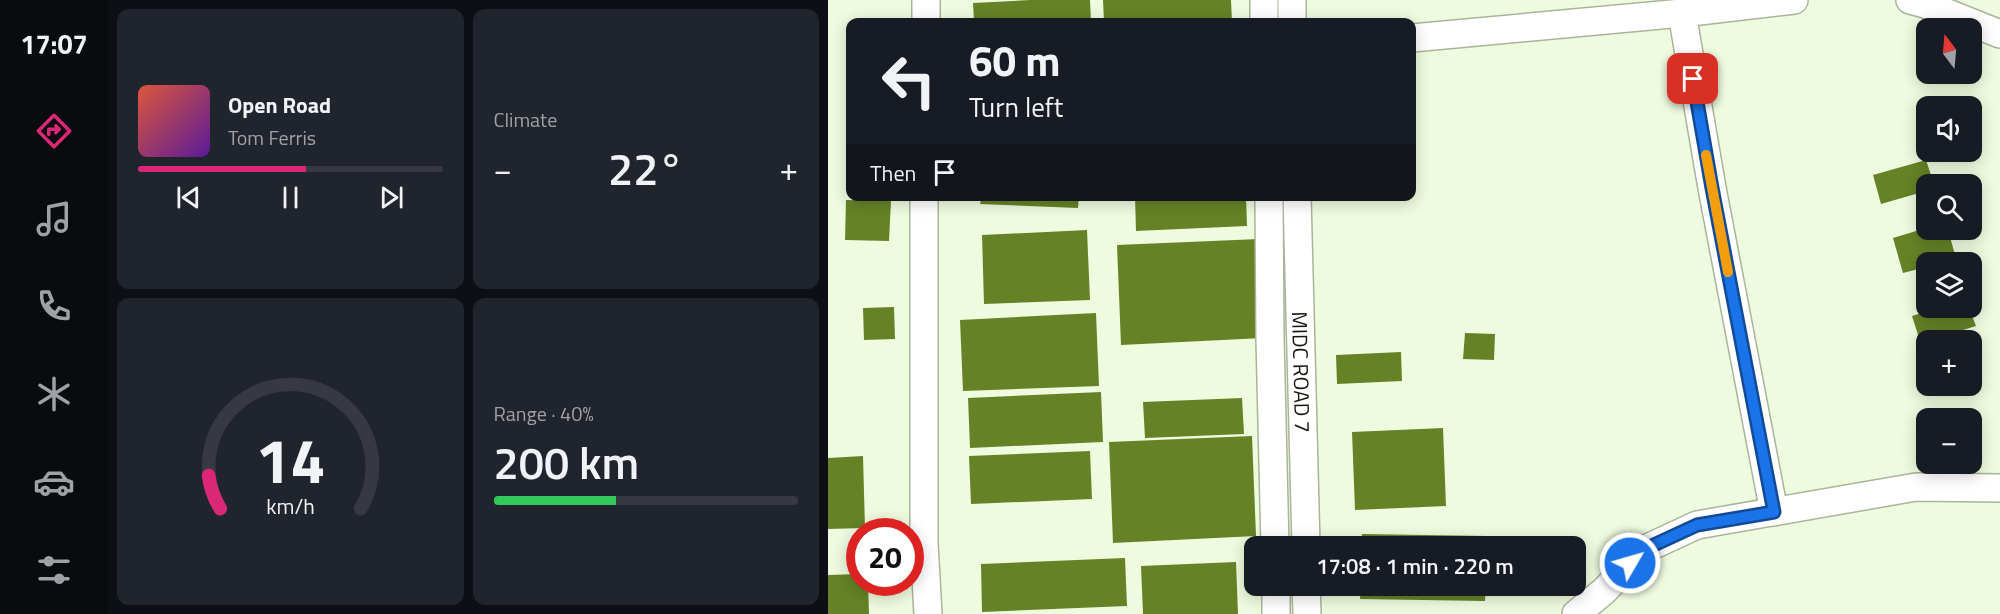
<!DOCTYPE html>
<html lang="en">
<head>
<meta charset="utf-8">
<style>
  body { margin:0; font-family:"Titillium Web",sans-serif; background:#20242c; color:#f1f3f6; height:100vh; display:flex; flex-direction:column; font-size:22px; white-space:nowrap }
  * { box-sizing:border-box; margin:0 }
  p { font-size:20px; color:#9ea1a6 }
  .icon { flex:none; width:33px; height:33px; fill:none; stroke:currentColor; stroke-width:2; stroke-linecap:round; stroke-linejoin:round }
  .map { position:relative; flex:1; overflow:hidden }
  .details { display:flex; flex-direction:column; gap:9px; padding:9px; background:#0d0f14; width:720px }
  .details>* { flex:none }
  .banner { position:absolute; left:18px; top:18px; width:570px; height:183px; border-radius:12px; box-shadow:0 3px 15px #0003; background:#171b24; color:#f1f3f6; overflow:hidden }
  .needle { width:39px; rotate:344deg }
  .fabs { position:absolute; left:1088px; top:18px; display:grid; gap:12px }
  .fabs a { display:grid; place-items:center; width:66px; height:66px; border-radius:12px; background:#171b24; box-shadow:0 3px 15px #0003; font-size:30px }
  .speed { position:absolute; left:18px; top:518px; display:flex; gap:12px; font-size:30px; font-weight:700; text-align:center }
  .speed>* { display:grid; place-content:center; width:78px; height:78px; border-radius:50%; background:#171b24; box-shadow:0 3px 15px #0003; line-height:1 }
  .speed .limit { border:9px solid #d22; background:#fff; color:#111 }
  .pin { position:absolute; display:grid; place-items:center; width:51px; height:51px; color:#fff; margin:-26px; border-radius:12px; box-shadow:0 3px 9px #0006 }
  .me { position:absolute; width:66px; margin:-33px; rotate:52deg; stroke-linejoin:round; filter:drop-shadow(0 0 4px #0008) }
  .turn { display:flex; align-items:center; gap:21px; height:126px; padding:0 24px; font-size:27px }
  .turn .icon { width:78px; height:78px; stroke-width:2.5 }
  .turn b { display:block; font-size:42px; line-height:51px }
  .then { display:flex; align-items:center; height:57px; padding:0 24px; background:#0003; gap:12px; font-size:22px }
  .big { font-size:45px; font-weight:600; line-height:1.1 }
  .details .card { flex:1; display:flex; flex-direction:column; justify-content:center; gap:9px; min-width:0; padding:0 21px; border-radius:12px; background:#20242c }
  .details .dial { align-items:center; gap:0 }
  .dial svg { height:156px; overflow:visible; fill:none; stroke:#363941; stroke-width:7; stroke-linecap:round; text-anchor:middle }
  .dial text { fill:#f1f3f6; stroke:none }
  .song { display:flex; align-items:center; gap:18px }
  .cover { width:72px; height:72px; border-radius:9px; background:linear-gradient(135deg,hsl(10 70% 55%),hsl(270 70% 35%)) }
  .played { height:6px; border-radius:3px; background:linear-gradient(90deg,#db2777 55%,#363941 55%) }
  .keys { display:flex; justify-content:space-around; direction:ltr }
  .heat { display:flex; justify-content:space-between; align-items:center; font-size:33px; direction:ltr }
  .charge { height:9px; border-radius:4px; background:linear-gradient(90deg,#34c759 40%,#363941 0) }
  .details .tiles { flex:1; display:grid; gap:9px; grid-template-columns:repeat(2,1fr) }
  .trip { position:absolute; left:416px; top:536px; width:342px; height:60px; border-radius:12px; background:#171b24; box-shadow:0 3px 15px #0003; font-weight:600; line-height:60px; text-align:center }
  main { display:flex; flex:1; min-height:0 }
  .tabs { display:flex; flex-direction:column; width:108px; justify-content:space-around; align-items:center; background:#090b0e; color:#9ea1a6 }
  .tabs .icon { width:42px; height:42px }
  .tabs .on { color:#db2777 }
  .tabs b { font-size:27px; color:#f1f3f6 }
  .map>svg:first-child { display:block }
  .building { fill:#658326 }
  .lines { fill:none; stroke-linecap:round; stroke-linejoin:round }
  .minor-casing { stroke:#a9b49a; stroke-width:30 }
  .minor { stroke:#fff; stroke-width:27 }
  .route-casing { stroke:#114b97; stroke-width:15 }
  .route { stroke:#1a73e8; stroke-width:10 }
  .slow { stroke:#f59e0b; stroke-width:10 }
  .labels { text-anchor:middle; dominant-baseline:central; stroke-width:4.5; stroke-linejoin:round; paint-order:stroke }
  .street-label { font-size:21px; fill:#15180f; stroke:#fff }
</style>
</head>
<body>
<main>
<nav class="tabs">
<b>17:07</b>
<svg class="icon on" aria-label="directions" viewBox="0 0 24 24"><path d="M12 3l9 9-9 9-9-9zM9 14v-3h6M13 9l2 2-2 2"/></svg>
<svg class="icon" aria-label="music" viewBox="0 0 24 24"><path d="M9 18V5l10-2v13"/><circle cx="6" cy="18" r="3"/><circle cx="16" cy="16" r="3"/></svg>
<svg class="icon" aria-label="phone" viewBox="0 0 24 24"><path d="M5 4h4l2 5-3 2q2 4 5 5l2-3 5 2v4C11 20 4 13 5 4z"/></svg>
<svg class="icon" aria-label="climate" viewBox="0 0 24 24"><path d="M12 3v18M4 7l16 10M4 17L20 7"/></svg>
<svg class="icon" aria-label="car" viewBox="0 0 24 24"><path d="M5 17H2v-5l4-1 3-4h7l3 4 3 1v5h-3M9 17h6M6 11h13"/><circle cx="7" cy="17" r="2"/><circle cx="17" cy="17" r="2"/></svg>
<svg class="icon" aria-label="filters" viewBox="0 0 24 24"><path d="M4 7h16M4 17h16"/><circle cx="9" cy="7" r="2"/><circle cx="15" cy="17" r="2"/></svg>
</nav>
<section class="details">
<div class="tiles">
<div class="card">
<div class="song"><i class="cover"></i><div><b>Open Road</b><p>Tom Ferris</p></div></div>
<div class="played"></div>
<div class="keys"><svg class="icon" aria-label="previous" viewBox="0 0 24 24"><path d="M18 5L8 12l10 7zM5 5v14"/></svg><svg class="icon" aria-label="pause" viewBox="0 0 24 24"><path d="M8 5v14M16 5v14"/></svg><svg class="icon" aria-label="next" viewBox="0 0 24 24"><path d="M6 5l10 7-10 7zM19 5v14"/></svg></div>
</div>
<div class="card"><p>Climate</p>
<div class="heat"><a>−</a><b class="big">22°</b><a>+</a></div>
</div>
<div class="card dial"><svg viewBox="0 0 100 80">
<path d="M14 69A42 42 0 1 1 86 69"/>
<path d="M14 69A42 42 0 0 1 8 52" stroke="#db2777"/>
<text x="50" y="56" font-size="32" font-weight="700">14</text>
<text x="50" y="72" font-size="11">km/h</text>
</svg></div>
<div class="card"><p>Range · 40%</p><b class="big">200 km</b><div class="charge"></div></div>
</div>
</section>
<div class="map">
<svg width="1172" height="614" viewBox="0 0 1172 614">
  <rect width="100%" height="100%" fill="#effbdf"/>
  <!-- building -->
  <path class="building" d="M202 0H262L263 22H146L145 3Z
    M275 0H403L404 22H276Z
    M1098 160 1106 184H1098V191L1053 204 1045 175Z
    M154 196H251L250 208 152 204Z
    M307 196H418L419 226 308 231Z
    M18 200 63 201 61 241 17 240Z
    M1098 228 1120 230 1128 258 1113 262H1098V267L1075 273 1065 238Z
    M259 230 262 300 156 304 154 235Z
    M431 239 435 338 293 345 289 245Z
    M66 307 67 339 36 340 35 308Z
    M1110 308H1141L1148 326 1103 340H1098L1093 344 1084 316Z
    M268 313 271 386 135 391 132 320Z
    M637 333 667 334 666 360 635 359Z
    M573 352 574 381 509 384 508 355Z
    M273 392 275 442 142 448 140 398Z
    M414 398 416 434 317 438 315 402Z
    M615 428 618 506 527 510 524 432Z
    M424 436 428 536 285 543 281 442Z
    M262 451 264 499 143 504 141 456Z
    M35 456 37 528 0 529V458Z
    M534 534 659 536V546H533Z
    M297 558 299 606 154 612 153 564Z
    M408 562 410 614H315L313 566Z
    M32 574V582H40L41 614H0V575Z
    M533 585H658L657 601 532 599Z"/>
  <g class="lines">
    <defs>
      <g id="minor">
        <path d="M436 0V22"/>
        <path d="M464 0V22"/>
        <path d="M1082 0 1097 4 1172 34"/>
        <path d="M854 13 884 188 946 512"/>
        <path d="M98 22V0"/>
        <path d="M584 38 854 13 966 0"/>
        <path d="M96 196V543L100 614"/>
        <path d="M441 196 442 339 447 546"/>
        <path id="s1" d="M469 196 478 546"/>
        <path d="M448 585V614"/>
        <path d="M478 585 479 614"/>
        <path d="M748 614 776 591 815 550 869 525 1088 487 1172 488"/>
      </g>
    </defs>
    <!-- minor casing -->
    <use href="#minor" class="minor-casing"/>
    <!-- minor -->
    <use href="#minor" class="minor"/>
  </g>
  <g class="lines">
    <defs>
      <path id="route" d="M802 563 815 550 869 525 946 512 884 188 865 79"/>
    </defs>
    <!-- route casing -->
    <use href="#route" class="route-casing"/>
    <!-- route -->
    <use href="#route" class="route"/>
    <!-- slow -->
    <path class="slow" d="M878 155 900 272"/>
  </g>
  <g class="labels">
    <!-- street labels -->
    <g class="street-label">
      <text stroke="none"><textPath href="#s1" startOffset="176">MIDC ROAD 7</textPath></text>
    </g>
  </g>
</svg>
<div class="fabs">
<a><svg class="needle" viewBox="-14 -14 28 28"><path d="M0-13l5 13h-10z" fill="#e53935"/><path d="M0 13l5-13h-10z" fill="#9ea1a6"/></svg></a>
<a><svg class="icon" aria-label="sound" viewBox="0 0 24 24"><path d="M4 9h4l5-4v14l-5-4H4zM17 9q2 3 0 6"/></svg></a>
<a><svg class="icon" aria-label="search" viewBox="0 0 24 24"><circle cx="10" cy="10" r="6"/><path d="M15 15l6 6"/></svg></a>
<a><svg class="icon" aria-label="layers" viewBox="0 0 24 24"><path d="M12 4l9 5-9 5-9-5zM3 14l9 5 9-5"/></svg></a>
<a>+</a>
<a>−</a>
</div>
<div class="speed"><div class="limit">20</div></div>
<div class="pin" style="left:865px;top:79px;background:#d93025"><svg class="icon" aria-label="arrive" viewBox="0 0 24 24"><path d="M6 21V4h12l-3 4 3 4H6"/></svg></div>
<svg class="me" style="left:802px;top:563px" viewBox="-20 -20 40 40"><circle r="17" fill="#1a73e8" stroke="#fff" stroke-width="3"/><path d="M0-11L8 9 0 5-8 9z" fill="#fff"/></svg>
<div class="trip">17:08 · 1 min · 220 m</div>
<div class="banner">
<div class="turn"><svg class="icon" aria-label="left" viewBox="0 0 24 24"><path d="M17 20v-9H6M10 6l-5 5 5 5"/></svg><div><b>60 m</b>Turn left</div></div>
<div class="then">Then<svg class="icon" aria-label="arrive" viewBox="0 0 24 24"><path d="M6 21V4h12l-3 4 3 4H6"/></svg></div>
</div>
</div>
</main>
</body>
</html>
